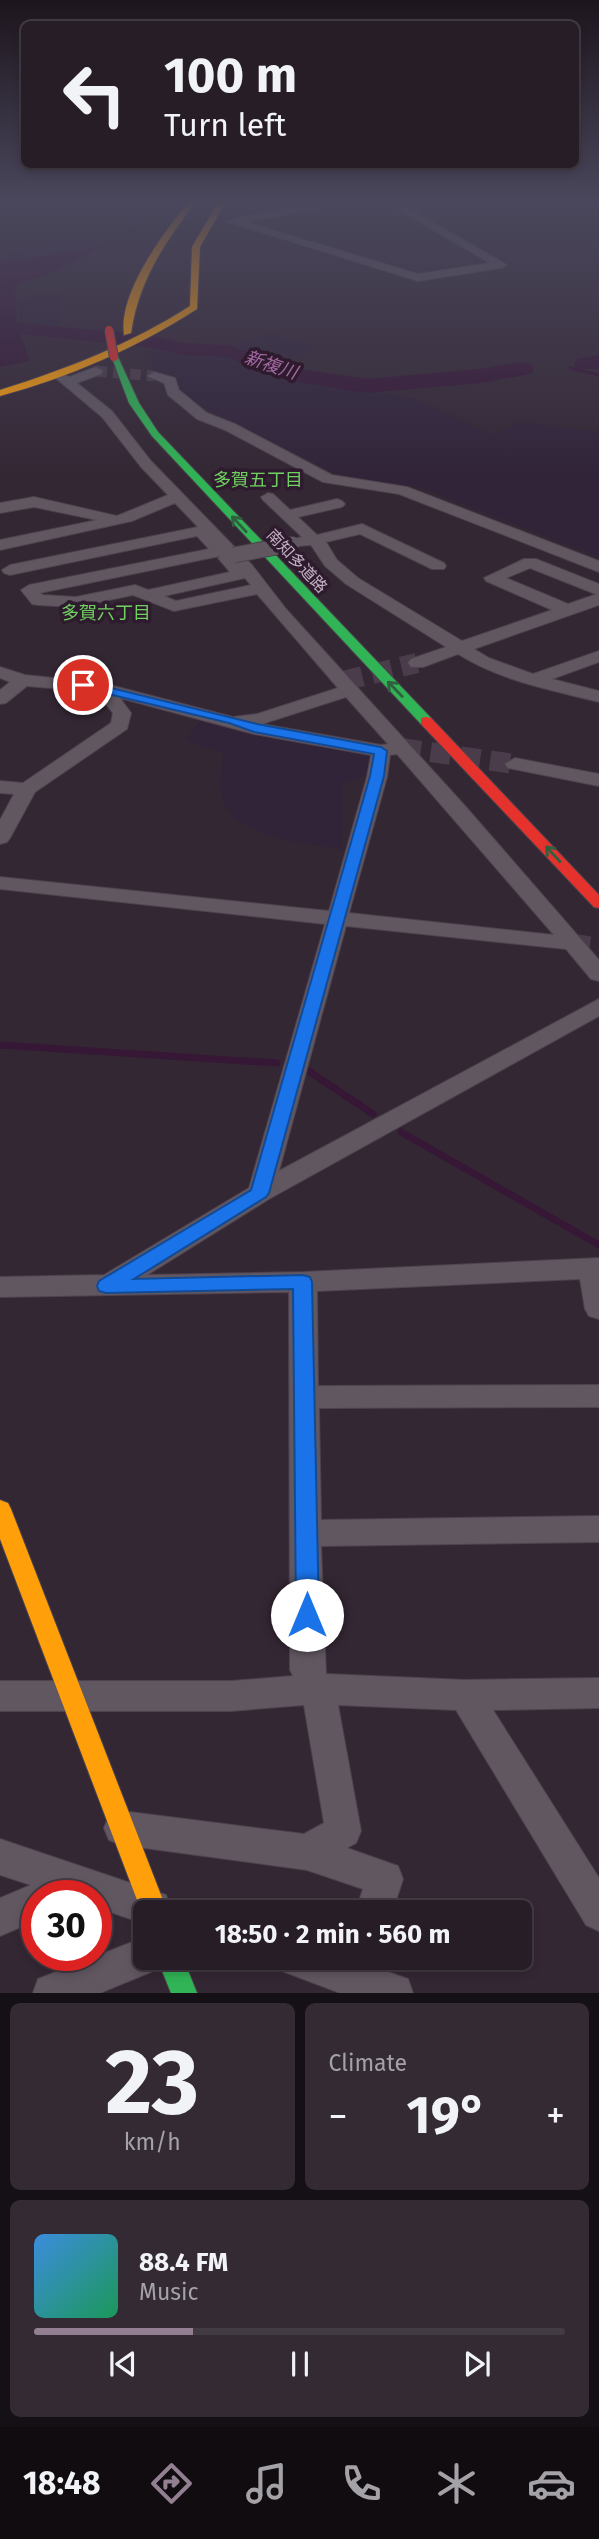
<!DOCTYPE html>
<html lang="en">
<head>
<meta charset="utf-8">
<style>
  body { margin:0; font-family:"Fira Sans","Noto Sans JP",sans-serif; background:#332a33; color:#f1f3f6; height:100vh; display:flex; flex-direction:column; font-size:26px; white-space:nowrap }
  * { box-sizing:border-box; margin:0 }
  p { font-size:23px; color:#a4a2a7 }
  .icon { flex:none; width:38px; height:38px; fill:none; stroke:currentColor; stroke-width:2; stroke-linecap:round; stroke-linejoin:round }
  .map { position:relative; height:1993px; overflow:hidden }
  .details { display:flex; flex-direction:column; gap:10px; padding:10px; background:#151015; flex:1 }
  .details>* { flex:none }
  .banner { position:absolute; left:21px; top:21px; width:558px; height:147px; border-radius:10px; box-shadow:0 4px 10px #0003,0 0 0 2px #433b44; background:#271d27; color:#f1f3f6; overflow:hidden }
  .speed { position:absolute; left:21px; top:1880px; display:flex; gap:14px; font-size:35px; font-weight:700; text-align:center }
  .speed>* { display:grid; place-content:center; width:91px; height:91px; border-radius:50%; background:#271d27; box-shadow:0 4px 10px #0003,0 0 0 2px #433b44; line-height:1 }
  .speed .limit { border:10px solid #d22; background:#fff; color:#111 }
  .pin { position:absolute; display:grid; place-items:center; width:60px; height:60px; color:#fff; margin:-30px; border:4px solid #fff; border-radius:50%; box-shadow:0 2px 7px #0007 }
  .me { position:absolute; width:77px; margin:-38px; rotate:0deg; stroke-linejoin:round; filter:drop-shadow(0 0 5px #0008) }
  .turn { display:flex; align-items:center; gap:24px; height:147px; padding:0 28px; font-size:32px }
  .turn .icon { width:91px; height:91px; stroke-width:2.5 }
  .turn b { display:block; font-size:49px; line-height:60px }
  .big { font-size:52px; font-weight:700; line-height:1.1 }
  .details .widget { flex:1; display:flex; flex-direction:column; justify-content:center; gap:10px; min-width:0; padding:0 24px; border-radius:10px; background:#332a33 }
  .details .dial { align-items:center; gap:0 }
  .dial b { font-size:91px; line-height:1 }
  .song { display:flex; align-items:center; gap:21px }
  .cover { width:84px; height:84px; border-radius:10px; background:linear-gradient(135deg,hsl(210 70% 55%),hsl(150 70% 35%)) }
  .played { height:7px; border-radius:4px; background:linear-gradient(90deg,#928092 30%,#433b44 30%) }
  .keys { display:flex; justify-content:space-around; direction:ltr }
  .heat { display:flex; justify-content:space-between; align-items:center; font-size:38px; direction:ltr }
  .details .tiles { flex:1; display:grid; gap:10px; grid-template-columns:1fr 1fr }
  .widget:last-child { grid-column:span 2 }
  .trip { position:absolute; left:133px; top:1900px; width:399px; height:70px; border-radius:10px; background:#271d27; box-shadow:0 4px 10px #0003,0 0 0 2px #433b44; font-weight:700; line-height:70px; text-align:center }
  .tabs { display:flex; height:112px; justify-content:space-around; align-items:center; background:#100c10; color:#a4a2a7 }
  .tabs .icon { width:49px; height:49px }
  .tabs .on { color:#928092 }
  .tabs b { font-size:32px; color:#f1f3f6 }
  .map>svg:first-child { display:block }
  .green { fill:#312439 }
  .water { fill:#361735 }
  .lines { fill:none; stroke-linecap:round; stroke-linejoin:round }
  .stream-far1 { stroke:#361735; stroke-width:3.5 }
  .stream { stroke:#361735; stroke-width:7 }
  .river { fill:#361735; fill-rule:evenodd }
  .street-tunnel-far1 { stroke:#4a3c4a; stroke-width:11; stroke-dasharray:11 6; stroke-linecap:butt }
  .street-tunnel { stroke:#4a3c4a; stroke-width:20; stroke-dasharray:20 10; stroke-linecap:butt }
  .street-casing { stroke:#4d424d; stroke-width:2 }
  .fast-casing { stroke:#4d424d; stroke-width:2 }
  .slow-casing { stroke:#4d424d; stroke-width:2 }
  .jam-casing { stroke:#4d424d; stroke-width:2 }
  .street { fill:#615761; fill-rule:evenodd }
  .fast { fill:#30b455; fill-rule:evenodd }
  .slow { fill:#ff9f0a; fill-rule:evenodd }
  .jam { fill:#e5322d; fill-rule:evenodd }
  .street-bridge-casing { stroke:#4d424d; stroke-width:17; stroke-linecap:butt }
  .jam-bridge-casing { stroke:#4f444f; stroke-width:10; stroke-linecap:butt }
  .street-bridge { stroke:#615761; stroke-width:15 }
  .jam-bridge { stroke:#e5322d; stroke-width:8 }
  .oneway { stroke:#2f603f }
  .route { fill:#1a73e8; stroke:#114b97; stroke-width:2 }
  .labels { text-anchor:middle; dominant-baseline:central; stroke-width:7; stroke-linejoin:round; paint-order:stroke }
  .far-street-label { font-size:16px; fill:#c5b0c4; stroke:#2e1b2d }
  .far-water-label { font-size:18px; font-style:italic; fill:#a469a4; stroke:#2e1b2d }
  .far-neighbourhood-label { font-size:18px; fill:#6fd15f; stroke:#2e1b2d }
</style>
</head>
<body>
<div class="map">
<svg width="599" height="1993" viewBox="0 0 599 1993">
  <rect width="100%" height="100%" fill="#342734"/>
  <!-- green -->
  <path class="green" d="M74 239 100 244 0 262V256Z
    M52 292 62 296 57 330 27 328 21 324 18 299Z
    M270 334 319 348 273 364 225 347Z
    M154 348 225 353 269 374 420 400 493 435 520 422 599 432V557L419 487 344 478 204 408 180 391 177 377 155 373 150 357Z
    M202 718 285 740 370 754 369 774 342 784V849C309 844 231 837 222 797 219 784 223 766 223 753L186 740Z"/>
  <!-- water -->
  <path class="water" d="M103 246 47 275 15 285 17 326 30 361 0 367V263Z"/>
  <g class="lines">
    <!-- stream-far1 -->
    <path class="stream-far1" d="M220 219 267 213
      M126 235 143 215
      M103 246 106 244
      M570 368 599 375"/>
    <!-- stream -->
    <path class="stream" d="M0 1045 277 1063
      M304 1068 373 1114
      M401 1132 599 1245"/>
    <!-- river -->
    <path class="river" d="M18 323 147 335 183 343 229 345 294 368 367 379 480 369 523 362 531 364 534 369 531 374 480 383 367 393 281 379 226 357 183 355 147 347 11 333 8 329 11 325Z
      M599 355V369H577L574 364 577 359Z"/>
    <!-- street-tunnel-far1 -->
    <path class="street-tunnel-far1" d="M96 371 154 376"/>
    <!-- street-tunnel -->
    <path class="street-tunnel" d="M343 681 417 663
      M401 748 515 764
      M570 943 599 948"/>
    <defs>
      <path id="street" d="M345 199H370L246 222 418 274 490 263 380 199H393L507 265 501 268 418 281 228 222 241 217Z
        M96 367 103 371 101 374 77 383 112 411 151 461 252 565 286 609 466 807 599 960V981L591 979 566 949 346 926 279 1171 599 999V1016L269 1199 147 1275 303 1272 599 1258V1319L589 1316 585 1309 580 1279 317 1291 318 1386 599 1385V1407L319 1408 321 1520 599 1516V1542L321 1546 326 1674 465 1680 599 1678V1708L493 1710 599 1878V1931L586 1925 456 1710 338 1705 361 1831 356 1843 347 1848 398 1866 403 1879 392 1913H355L363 1889 307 1870 122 1845 109 1840 104 1828 109 1816 122 1811 304 1834 324 1823 304 1705 231 1711H0V1681H231L293 1676 290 1670 289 1292 0 1297V1277L104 1275 249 1188 325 924 0 889V877L329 911 367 777 371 755 254 734 120 698 131 713 127 729 35 792 10 838 7 842 0 844V820L14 794 0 793V781L23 783 111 723 113 713 96 692 27 686 6 703 0 704V690L10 682 0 678V667L25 675 102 683 233 717 257 714 338 688 257 594 174 611 133 595 76 607 38 605 32 604 21 590 29 585 209 549 197 536 10 575 4 573 2 570 10 565 198 527 175 503 132 521 0 550V540L97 520 34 507 0 513V503L34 497 117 516 168 495 141 467 102 417 52 375 59 371 69 377ZM220 556 218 558 230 572 148 590 135 585 76 597 43 595 40 593ZM245 578 251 585 176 601 164 596ZM346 697 388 744 381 745 262 724ZM397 754 554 935 349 913 387 777 390 755Z
        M154 372 175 378 179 390 207 413 235 424 332 475 407 487 599 561V572L399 494 323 482 225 430 197 419 168 395 164 383 147 376Z
        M268 493 273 494 290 510 337 499 342 501 345 504 342 507 298 517 317 535 362 524 444 563 446 566 444 569H432L360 534 326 542 337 560 358 578 462 641 552 610 486 581 484 578 524 559H536L599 584V605L474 649 489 658 533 674 599 651V662L552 679 599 691V702C551 690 501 681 458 654L423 667H411L408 663 411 659 446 647 346 584 325 566 311 545 286 547 284 544 286 541 302 537 263 500 261 497ZM530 568 593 593 597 594 568 604 506 578Z
        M515 758 599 774V786L508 768 505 764Z
        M0 1839 166 1895 171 1908 170 1913H145V1924L96 1907V1895H61L52 1892 53 1895H37V1920L0 1936V1898L31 1885 0 1875Z
        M145 1937V1958H163L158 1969 100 1993H33L38 1979Z
        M276 1958H349L408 1979 413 1993H340L282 1971Z"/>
      <path id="fast" d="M111 355 118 357 139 403 158 432 431 718V724H421L152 436 129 403Z
        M157 1958H183L197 1993H171Z"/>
      <path id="slow" d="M191 199H198C166 241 139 279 131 333L124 335C118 292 165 231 191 199Z
        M220 199H227L200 247 197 309C136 348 70 377 0 396V390C67 369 131 344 190 306L192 247Z
        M0 1500 8 1503 11 1509 168 1913H145V1920L142 1913 0 1539Z"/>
      <path id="jam" d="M426 717 431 718 599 895V908L594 907 421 724V718Z"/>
    </defs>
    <!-- street casing -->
    <use href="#street" class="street-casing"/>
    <!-- fast casing -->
    <use href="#fast" class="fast-casing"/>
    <!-- slow casing -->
    <use href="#slow" class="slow-casing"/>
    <!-- jam casing -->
    <use href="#jam" class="jam-casing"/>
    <!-- street -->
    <use href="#street" class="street"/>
    <!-- fast -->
    <use href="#fast" class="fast"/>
    <!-- slow -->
    <use href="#slow" class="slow"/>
    <!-- jam -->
    <use href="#jam" class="jam"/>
    <defs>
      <path id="street-bridge" d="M234 555 292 544"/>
      <path id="jam-bridge" d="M109 330 114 357"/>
    </defs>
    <!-- street-bridge casing -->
    <use href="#street-bridge" class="street-bridge-casing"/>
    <!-- jam-bridge casing -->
    <use href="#jam-bridge" class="jam-bridge-casing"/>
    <!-- street-bridge -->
    <use href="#street-bridge" class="street-bridge"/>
    <!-- jam-bridge -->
    <use href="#jam-bridge" class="jam-bridge"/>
  </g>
  <!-- one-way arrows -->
  <defs><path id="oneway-shaft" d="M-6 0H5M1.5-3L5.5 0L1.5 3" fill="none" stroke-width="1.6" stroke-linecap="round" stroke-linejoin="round" transform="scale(1.75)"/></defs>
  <g class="oneway">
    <use href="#oneway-shaft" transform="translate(239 524) rotate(-133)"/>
    <use href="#oneway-shaft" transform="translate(395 689) rotate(-134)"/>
    <use href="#oneway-shaft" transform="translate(553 854) rotate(-133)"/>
  </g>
  <!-- sky -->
  <linearGradient id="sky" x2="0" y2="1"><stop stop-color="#1d151d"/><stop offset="0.42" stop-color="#4a475c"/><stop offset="1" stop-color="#4a475c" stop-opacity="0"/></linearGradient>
  <rect width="599" height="478" fill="url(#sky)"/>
  <!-- route -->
  <path class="route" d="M83 681 257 724 381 747 387 751 384 776 269 1193 266 1197 134 1279 303 1275 310 1277 312 1282 319 1615 315 1622 307 1625 299 1622 296 1615 293 1289 106 1293 99 1291 97 1286 99 1281 251 1190 370 776 374 754 254 732 229 723 79 687 77 685Z"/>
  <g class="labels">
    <!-- far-street labels -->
    <g class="far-street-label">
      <text transform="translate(297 561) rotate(47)">南知多道路</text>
    </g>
    <!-- far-water labels -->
    <g class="far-water-label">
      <text transform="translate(271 365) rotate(18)">新複川</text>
    </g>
    <!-- far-neighbourhood labels -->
    <g class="far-neighbourhood-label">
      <text x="258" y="480">多賀五丁目</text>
      <text x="106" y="613">多賀六丁目</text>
    </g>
  </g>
</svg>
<div class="speed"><div class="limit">30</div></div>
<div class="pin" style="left:83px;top:685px;background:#d93025"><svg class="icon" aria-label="arrive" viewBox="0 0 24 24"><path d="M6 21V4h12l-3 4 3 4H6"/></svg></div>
<svg class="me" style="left:307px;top:1615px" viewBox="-20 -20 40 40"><circle r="19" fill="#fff"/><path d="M0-13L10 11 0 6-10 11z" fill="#1a73e8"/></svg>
<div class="trip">18:50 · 2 min · 560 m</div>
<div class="banner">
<div class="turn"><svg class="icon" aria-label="left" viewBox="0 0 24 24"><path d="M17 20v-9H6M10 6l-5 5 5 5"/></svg><div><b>100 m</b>Turn left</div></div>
</div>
</div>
<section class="details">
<div class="tiles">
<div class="widget dial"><b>23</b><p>km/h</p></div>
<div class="widget"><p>Climate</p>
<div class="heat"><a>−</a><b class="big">19°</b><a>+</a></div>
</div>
<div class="widget">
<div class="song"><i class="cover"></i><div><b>88.4 FM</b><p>Music</p></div></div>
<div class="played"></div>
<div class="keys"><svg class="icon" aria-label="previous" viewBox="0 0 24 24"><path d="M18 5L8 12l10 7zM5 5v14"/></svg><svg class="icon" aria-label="pause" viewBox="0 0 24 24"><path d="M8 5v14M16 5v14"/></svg><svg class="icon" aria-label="next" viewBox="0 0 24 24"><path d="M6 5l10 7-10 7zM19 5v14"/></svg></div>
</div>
</div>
</section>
<nav class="tabs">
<b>18:48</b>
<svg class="icon on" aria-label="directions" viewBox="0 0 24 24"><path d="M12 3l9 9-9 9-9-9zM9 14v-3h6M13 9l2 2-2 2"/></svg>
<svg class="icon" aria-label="music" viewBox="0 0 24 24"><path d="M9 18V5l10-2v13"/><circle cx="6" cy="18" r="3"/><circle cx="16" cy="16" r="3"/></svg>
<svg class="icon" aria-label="phone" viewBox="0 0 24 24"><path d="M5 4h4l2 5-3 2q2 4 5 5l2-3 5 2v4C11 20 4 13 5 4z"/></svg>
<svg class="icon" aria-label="climate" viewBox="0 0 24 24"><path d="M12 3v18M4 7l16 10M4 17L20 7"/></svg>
<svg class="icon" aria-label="car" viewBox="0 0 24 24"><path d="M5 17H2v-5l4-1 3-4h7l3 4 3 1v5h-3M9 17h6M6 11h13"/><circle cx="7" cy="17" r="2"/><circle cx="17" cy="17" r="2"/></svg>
</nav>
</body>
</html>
